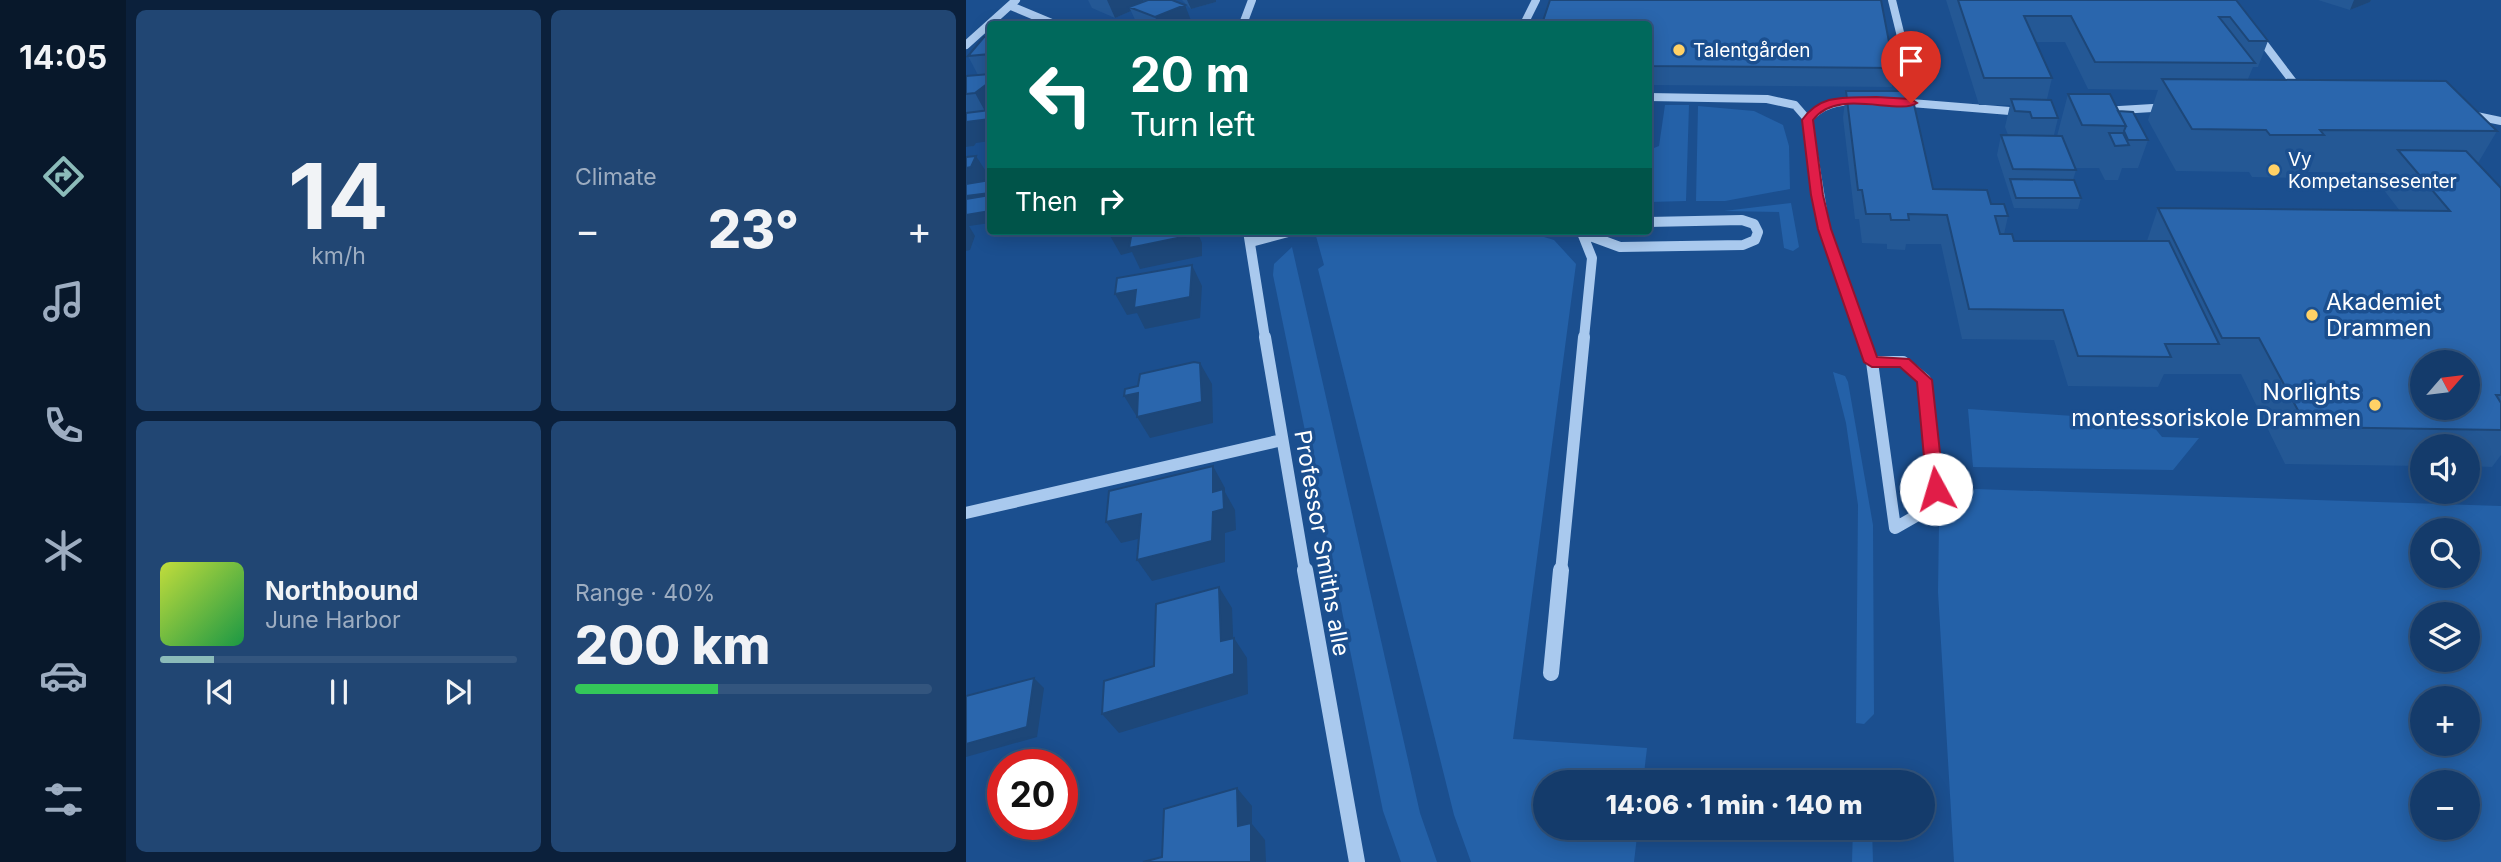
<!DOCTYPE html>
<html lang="en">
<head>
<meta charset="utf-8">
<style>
  body { margin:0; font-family:Inter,sans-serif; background:#214673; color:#f1f3f6; height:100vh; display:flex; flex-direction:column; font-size:26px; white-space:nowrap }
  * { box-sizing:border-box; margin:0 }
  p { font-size:23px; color:#9dadc1 }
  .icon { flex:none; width:38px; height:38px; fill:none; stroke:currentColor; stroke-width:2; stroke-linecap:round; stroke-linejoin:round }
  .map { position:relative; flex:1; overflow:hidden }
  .details { display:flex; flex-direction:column; gap:10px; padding:10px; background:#0b203b; width:840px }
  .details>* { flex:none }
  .guide { position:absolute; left:21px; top:21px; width:665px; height:214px; border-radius:7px; box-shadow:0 4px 18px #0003,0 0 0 2px #33557e; background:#00695c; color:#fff; overflow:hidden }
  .needle { width:46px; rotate:62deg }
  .controls { position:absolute; left:1444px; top:350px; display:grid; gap:14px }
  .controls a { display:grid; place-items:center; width:70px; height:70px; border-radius:50%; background:#143b6b; box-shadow:0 4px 18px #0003,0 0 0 2px #33557e; font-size:35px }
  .speed { position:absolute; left:21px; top:749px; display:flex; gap:14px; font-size:35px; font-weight:700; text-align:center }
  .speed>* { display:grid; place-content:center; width:91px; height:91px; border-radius:50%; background:#143b6b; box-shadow:0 4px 18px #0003,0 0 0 2px #33557e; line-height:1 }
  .speed .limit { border:10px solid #d22; background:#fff; color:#111 }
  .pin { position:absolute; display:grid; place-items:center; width:60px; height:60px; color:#fff; margin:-72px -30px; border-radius:50% 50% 50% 0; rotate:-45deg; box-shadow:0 0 7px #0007 }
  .pin .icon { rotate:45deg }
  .me { position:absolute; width:77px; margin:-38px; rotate:354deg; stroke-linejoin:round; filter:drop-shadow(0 0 5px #0008) }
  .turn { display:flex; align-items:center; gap:24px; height:147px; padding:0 28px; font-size:32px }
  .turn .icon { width:91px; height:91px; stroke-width:2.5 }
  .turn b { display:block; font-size:49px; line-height:60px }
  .then { display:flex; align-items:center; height:66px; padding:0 28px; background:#0003; gap:14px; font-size:26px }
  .big { font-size:52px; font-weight:800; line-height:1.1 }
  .details .card { flex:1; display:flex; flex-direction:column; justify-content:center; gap:10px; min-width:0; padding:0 24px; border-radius:10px; background:#214673 }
  .details .dial { align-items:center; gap:0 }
  .dial b { font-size:91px; line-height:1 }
  .song { display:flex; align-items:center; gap:21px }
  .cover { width:84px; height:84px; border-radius:10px; background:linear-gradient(135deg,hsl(70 70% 55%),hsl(140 70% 35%)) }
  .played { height:7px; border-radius:4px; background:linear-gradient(90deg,#8bbbb9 15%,#33557e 15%) }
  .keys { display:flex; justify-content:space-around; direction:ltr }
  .heat { display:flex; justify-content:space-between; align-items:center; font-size:38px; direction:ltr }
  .charge { height:10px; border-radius:5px; background:linear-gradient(90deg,#34c759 40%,#33557e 0) }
  .details .tiles { flex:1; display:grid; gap:10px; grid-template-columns:repeat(2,1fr) }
  .trip { position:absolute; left:567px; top:770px; width:402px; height:70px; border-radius:35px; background:#143b6b; box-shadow:0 4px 18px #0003,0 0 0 2px #33557e; font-weight:800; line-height:70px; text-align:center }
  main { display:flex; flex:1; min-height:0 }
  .tabs { display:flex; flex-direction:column; width:126px; justify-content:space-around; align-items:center; background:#08182b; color:#9dadc1 }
  .tabs .icon { width:49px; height:49px }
  .tabs .active { color:#8bbbb9 }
  .tabs b { font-size:32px; color:#f1f3f6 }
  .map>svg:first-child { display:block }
  .green { fill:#2461a8; fill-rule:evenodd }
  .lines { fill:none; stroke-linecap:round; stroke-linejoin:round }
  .minor-far3 { stroke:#a9c9ee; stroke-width:8 }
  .minor-far2 { stroke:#a9c9ee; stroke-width:10 }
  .minor-far1 { stroke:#a9c9ee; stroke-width:12 }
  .minor { stroke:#a9c9ee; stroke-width:16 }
  .wall { fill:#245895 }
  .shaded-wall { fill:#1d4779 }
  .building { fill:#2a66ad; stroke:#1d4779; stroke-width:2; fill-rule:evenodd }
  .route { fill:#e11d48; stroke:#92132f; stroke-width:2 }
  .poi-dot { fill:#ffd166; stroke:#1b4f8f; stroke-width:2.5 }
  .labels { text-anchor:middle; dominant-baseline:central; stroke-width:7; stroke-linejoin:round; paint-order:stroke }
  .far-poi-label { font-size:19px; fill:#fff; stroke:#1b4f8f; text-anchor:start }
  .poi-label { font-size:23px; fill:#fff; stroke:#1b4f8f; text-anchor:start }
  .street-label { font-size:23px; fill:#fff; stroke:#1b4f8f }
</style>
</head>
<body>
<main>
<nav class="tabs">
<b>14:05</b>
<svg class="icon active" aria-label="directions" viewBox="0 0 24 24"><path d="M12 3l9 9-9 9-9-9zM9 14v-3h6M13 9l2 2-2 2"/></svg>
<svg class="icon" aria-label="music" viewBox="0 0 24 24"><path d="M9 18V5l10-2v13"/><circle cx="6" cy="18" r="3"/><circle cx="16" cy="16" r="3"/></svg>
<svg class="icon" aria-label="phone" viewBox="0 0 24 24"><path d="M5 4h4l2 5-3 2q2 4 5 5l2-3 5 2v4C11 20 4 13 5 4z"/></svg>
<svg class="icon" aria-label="climate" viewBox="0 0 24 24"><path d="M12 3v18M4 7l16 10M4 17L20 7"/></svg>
<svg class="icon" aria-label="car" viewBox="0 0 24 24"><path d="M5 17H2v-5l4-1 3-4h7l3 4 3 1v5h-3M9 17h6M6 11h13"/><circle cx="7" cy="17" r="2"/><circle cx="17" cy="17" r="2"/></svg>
<svg class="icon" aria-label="filters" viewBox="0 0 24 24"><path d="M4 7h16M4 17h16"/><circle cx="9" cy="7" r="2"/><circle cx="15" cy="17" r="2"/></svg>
</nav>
<section class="details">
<div class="tiles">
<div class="card dial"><b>14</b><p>km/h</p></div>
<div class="card"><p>Climate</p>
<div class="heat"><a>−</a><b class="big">23°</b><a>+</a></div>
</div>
<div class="card">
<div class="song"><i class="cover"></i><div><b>Northbound</b><p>June Harbor</p></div></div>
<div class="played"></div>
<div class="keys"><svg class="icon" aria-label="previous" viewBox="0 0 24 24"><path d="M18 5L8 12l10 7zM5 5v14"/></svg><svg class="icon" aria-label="pause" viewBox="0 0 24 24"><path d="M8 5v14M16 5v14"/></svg><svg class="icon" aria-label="next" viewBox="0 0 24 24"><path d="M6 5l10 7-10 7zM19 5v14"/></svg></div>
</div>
<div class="card"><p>Range · 40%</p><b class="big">200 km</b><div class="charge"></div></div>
</div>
</section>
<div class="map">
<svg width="1535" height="862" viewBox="0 0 1535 862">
  <rect width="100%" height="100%" fill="#1b4f8f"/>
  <!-- green -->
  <path class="green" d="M699 105H723L720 201 683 202V150L693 146Z
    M732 106 788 111 817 125 823 146 824 189 759 201H730Z
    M825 203 833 247 827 251 818 248 813 212 758 211Z
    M370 231H558L588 240 610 264 547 739 681 748 677 782H579V828H672L668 862H505L488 815 352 269 358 265 350 236Z
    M326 247 454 813 471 862H435L417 811 307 275 308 264Z
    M867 372 879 376 882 382 907 525 908 714 898 724 890 723 892 505 880 423Z
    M1002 409 1183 421 1196 437 1233 438 1207 470 1007 467Z
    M1009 489 1535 506V862H988L972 592 973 524ZM1456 530H1502V576H1456ZM1502 614V660H1456V614ZM1502 698V744H1456V698ZM1456 782H1502V828H1456Z
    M887 828H906L907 862H886Z"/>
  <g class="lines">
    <!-- minor-far3 -->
    <path class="minor-far3" d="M926 0 945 77V103L939 102
      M45 6 88 24
      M277 24 286 0
      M558 24 570 0
      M1290 33 1334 91
      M0 45 50 0
      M682 97 801 99 829 105 842 120
      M945 103 1056 112
      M1137 111 1203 107
      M1501 114 1535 121
      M846 151 842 120C856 104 872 101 893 101"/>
    <!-- minor-far2 -->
    <path class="minor-far2" d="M846 149 859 229 898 338
      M282 231 299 338
      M608 231 616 233 626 258 618 338
      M619 232 616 233 654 247 777 245 789 240 792 232 788 224 776 220 682 222
      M285 242 326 231"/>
    <!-- minor-far1 -->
    <path class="minor-far1" d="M299 337 339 572
      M897 337 906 362
      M906 362H937L959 380 971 504 929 528Z
      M0 513 316 440
      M595 572 618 337"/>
    <!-- minor -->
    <path class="minor" d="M339 570 391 862
      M585 673 595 570"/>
  </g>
  <!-- wall -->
  <path class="wall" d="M122 0H177L178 2 226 23 223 24H171L165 11 149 18 126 8Z
    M216 0H250V2L225 9Z
    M980 0H1270L1302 41 1292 67H1287L1282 79 1531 131 1512 163 1535 188V455L1526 467 1502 466V446H1456V466L1319 464 1275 374H1198L1192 387 1102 386 1088 340 996 339 975 244H940L939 250 921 249V244L896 243 893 219H889L877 118 880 91 967 189 1025 204 1042 216 1038 234 1048 241H1181L1192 208 1434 211 1414 185 1420 173 1340 172 1338 178 1286 177 1283 172 1210 171 1182 120 1192 90 1122 89 1099 42H1070L1086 78 1081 99 1092 118 1088 135 1091 136 1102 94 1152 111 1182 140 1172 168H1156L1152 180H1139L1133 168H1109L1110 170 1107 180 1115 198 1112 209 1048 208 1031 155 1035 135H1042L1039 127 1044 105H1013Z
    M1352 0H1405L1404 2 1384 10Z
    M682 24 928 68 926 87 682 85Z
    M24 37V110L8 146 0 147V76L12 75 2 56Z"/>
  <!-- shaded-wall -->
  <path class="shaded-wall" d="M141 0H177L179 5 163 7 165 11 149 18Z
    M221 0H250V2L225 9Z
    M1388 0H1405L1404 2 1384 10Z
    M219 5 226 23 223 24H192L189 17Z
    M21 84H24V110L20 113 9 93Z
    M24 119V141L10 143 8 146 0 147V122Z
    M10 156 23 176 18 188 0 190V168Z
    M24 193V205L0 208V196Z
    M24 211V223L3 226 9 236 4 250 0 251V215Z
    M108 231H145L111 237Z
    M157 231H231L236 243V256L174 269 166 252 155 255 143 234Z
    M226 265 236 286 234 318 179 329 171 313 161 315 149 294Z
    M234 363 246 384 247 423 184 438 158 396Z
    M247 466 259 488V492L269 510 270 530 259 533V562L186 581 171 560 247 492Z
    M175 514 189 535 155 543 140 522Z
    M253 587 266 608 268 660V638L281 658 282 694 153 733 136 714 255 641Z
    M68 678 78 688 71 737 0 757V744Z
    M271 788 286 806V824L299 840 300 862H285L272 826Z"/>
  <!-- building -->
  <path class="building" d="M182 0H206L219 5 189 17 163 7Z
    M584 0H915L928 68 682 66V24H576Z
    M992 0H1270L1302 41H1283L1264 17H1253L1289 63 1129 62 1105 16H1058L1086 78H1018Z
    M18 37H24V54L2 56Z
    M24 74V84H21L9 93 0 94V76Z
    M1196 79 1480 81 1531 131 1354 130 1358 135H1304L1300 130 1226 129Z
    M880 91H945L967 189 1021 190 1025 204H1038L1042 216H1029L1034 234H1046L1048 241H1203L1253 344H1199L1205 357 1112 356 1097 310 1003 309 981 215 942 214 943 220H925L924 214H900L896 190H892Z
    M1102 94H1144L1160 126 1116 125Z
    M1045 99 1085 100 1092 118H1066L1064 112 1049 111Z
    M24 110V119L0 122V113Z
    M1152 111 1167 112 1182 140H1162L1158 131 1160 126Z
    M1143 133H1157L1163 145 1149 146Z
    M1035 135 1096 136 1110 170 1047 169Z
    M1432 150 1500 151 1535 188V395H1530L1535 403V430L1341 427 1293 338H1256L1192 208 1484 211ZM1456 362H1502V408H1456Z
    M10 156 5 167 0 168V157Z
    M1044 179 1108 180 1115 198H1050Z
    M24 180V193L0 196V184Z
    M24 195V211L0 215V199Z
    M144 231H157L143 234Z
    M166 231H226V235L163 248Z
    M226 265 224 297 168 308 170 290 149 294 151 278Z
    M228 362 234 363 236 402 171 417 172 393 158 396 159 389 172 386 174 374Z
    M247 466V492L257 489 258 509 247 512 246 541 171 560 175 514 140 522 143 491Z
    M253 587 255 641 268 638V674L136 714 138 681 188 666 190 604Z
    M68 678 61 727 0 744V696Z
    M271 788 272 826 285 823V862H177L196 857 198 809Z"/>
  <!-- route -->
  <path class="route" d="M910 97 945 99 951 103C932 116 871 87 847 120L857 195 865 229 911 357 943 359 966 380 978 489 970 495 961 489 951 382 934 367H906L898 362 852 229 845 195 836 120C855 93 880 98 910 97Z"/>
  <!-- markers -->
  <g class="poi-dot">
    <circle cx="713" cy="50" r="7"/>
    <circle cx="1308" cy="170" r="7"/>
    <circle cx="1346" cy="315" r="7"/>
    <circle cx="1409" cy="405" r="7"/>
  </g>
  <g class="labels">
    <!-- far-poi labels -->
    <g class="far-poi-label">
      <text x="727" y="50">Talentgården</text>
      <text x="1322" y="159">Vy<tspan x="1322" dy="22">Kompetansesenter</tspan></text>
    </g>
    <!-- poi labels -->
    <g class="poi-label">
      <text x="1360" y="302">Akademiet<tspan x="1360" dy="26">Drammen</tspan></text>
      <text x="1395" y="392" text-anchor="end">Norlights<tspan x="1395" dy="26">montessoriskole Drammen</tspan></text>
    </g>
    <!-- street labels -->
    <g class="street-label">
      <text transform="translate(356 543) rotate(80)">Professor Smiths alle</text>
    </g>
  </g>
</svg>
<div class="controls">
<a><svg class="needle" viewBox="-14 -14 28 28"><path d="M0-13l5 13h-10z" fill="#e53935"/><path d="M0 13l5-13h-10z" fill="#9dadc1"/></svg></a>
<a><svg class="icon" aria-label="sound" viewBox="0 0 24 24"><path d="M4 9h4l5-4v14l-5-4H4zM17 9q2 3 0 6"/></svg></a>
<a><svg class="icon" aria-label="search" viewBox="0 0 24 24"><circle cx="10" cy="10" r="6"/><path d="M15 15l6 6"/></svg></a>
<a><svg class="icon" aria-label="layers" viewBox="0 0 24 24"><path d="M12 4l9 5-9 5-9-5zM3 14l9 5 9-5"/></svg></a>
<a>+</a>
<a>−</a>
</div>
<div class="speed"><div class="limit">20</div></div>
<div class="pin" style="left:945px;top:103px;background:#d93025"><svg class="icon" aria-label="arrive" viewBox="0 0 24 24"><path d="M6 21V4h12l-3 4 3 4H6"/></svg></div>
<svg class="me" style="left:970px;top:489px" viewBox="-20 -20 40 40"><circle r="19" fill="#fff"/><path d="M0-13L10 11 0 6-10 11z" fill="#e11d48"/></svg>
<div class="trip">14:06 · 1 min · 140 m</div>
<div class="guide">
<div class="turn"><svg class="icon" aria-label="left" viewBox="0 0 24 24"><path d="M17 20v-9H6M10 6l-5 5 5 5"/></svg><div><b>20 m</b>Turn left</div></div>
<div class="then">Then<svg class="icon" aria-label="right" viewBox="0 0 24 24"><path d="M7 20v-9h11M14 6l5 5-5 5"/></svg></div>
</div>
</div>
</main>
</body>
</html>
